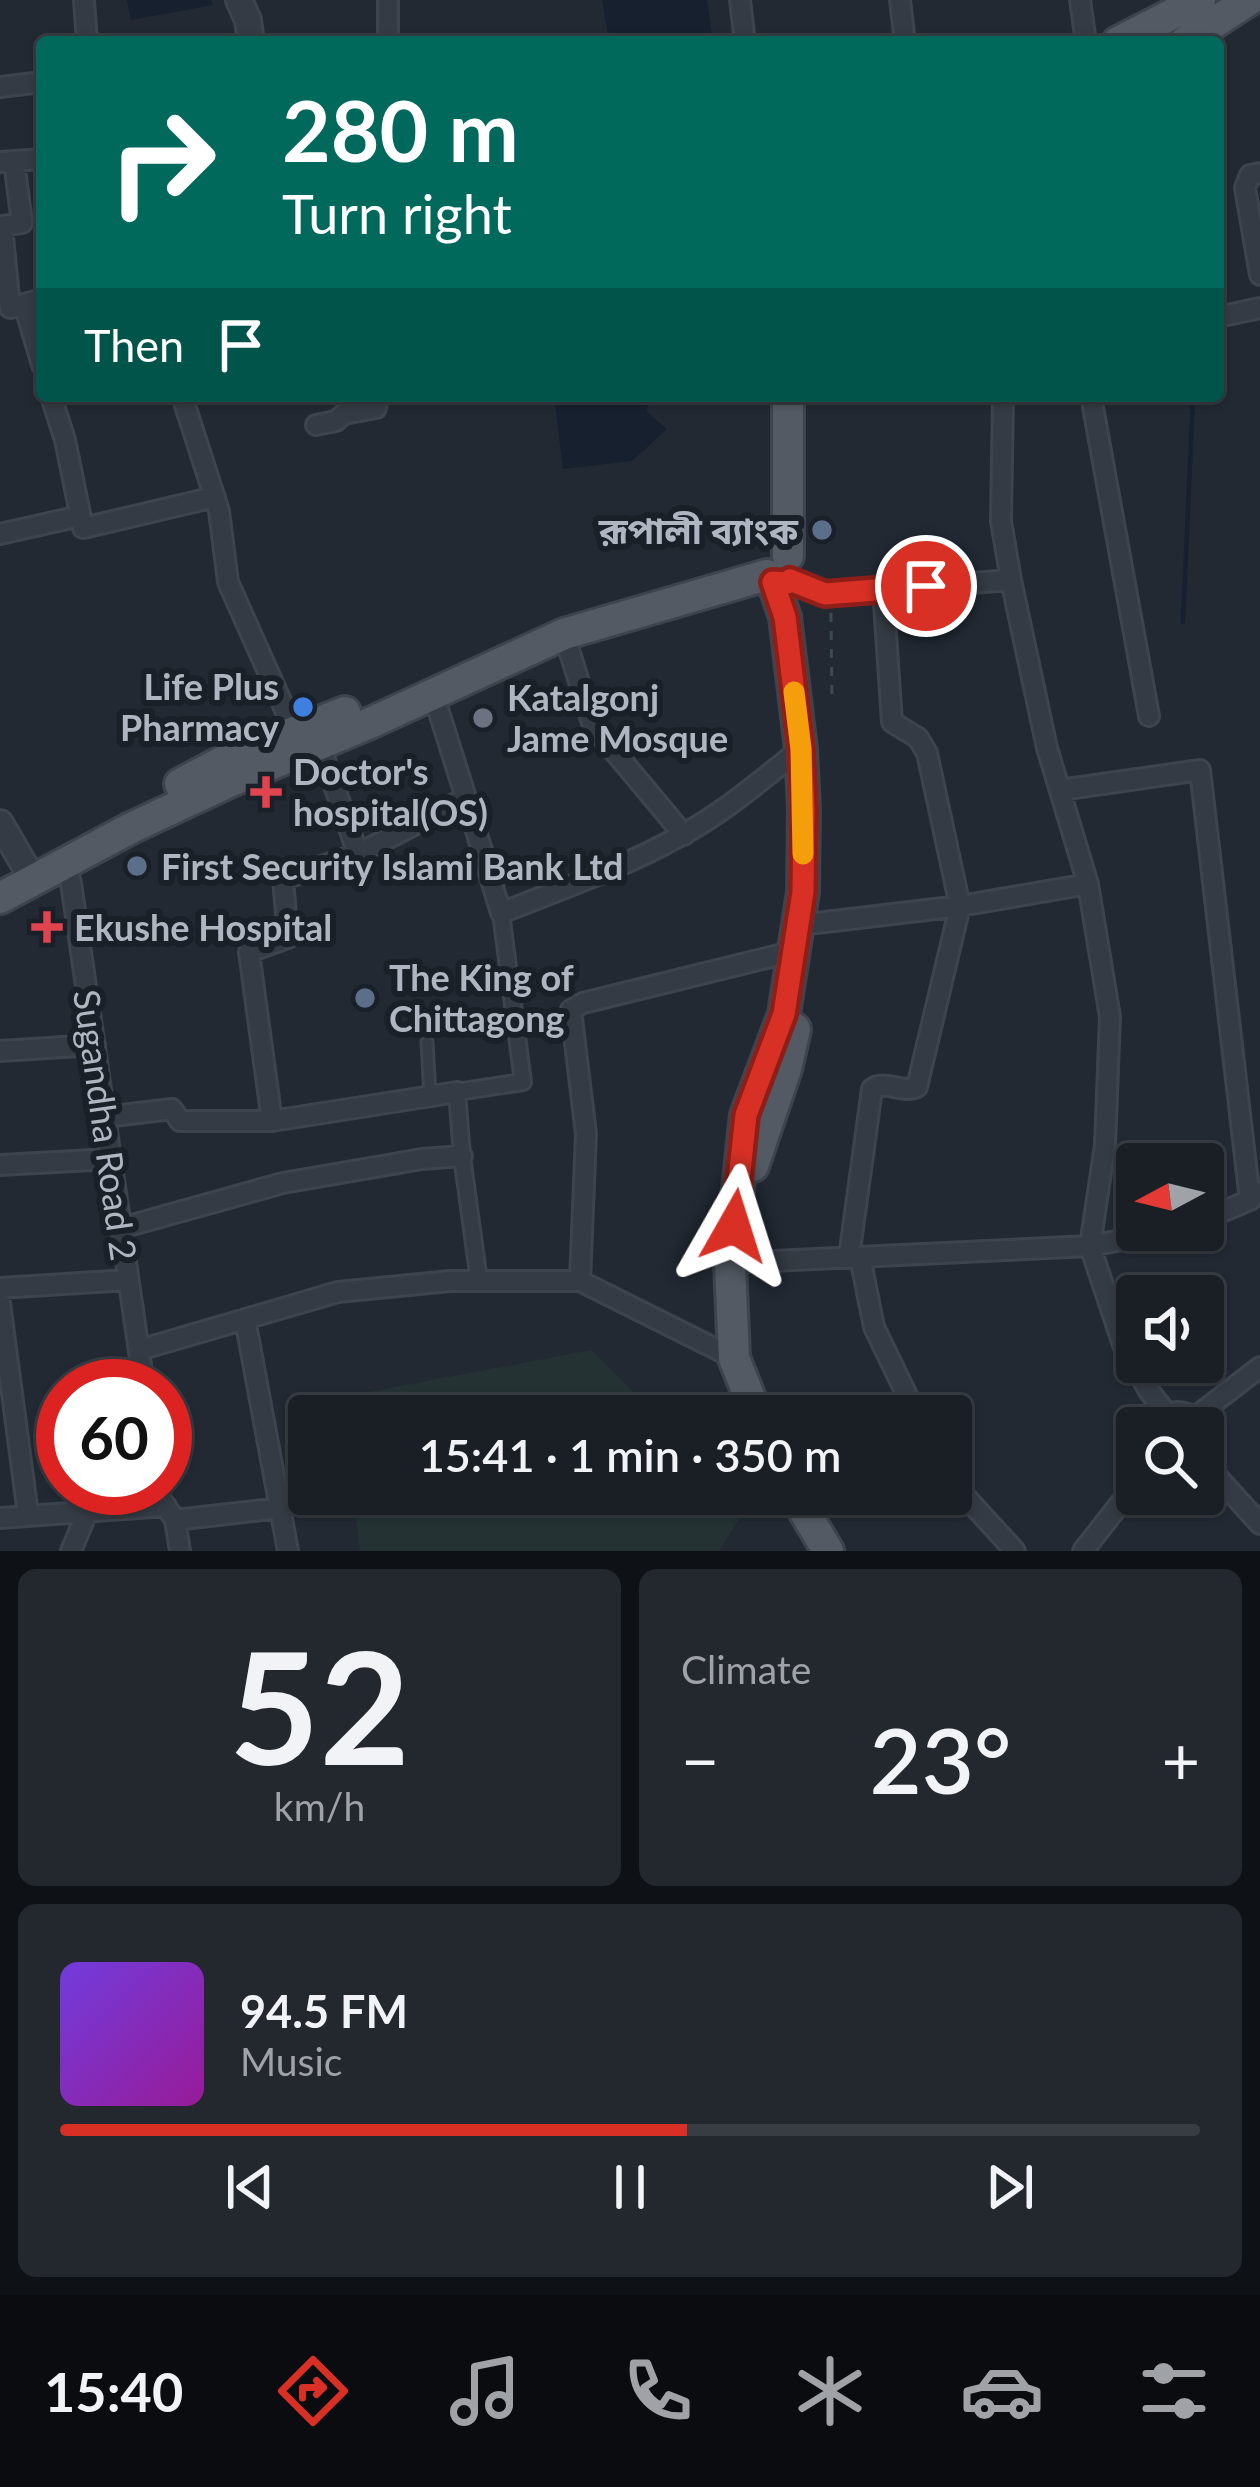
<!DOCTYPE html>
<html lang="en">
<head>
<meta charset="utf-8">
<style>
  body { margin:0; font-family:Lato,"Noto Sans Bengali",sans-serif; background:#23272e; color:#f1f3f6; height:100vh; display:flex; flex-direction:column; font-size:45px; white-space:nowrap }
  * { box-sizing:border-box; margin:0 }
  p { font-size:39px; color:#9fa2a7 }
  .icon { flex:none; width:66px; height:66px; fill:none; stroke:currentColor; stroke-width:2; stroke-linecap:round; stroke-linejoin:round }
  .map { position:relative; height:1551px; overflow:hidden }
  .sheet { display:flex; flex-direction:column; gap:18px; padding:18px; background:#0e1115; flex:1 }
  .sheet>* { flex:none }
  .banner { position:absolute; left:36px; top:36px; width:1188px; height:366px; border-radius:12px; box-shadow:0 3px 9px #0004,0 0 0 3px #383d43; background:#00695c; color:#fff; overflow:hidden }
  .needle { width:78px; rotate:263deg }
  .buttons { position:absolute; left:1116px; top:1143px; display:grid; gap:24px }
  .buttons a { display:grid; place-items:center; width:108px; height:108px; border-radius:12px; background:#1a1f26; box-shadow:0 3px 9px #0004,0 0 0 3px #383d43; font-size:60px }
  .speed { position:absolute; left:36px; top:1359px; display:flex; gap:24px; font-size:60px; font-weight:700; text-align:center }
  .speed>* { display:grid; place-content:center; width:156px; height:156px; border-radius:50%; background:#1a1f26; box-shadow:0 3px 9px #0004,0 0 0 3px #383d43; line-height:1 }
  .speed .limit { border:18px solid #d22; background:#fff; color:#111 }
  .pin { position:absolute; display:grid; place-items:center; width:102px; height:102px; color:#fff; margin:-51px; border:6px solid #fff; border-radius:50%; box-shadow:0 3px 12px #0007 }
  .me { position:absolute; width:132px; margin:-66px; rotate:6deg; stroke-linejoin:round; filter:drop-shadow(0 0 9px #0008) }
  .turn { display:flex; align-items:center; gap:42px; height:252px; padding:0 48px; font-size:54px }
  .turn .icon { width:156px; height:156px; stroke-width:2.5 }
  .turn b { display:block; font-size:84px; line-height:102px }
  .then { display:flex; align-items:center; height:114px; padding:0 48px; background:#0003; gap:24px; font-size:45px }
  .big { font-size:90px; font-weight:600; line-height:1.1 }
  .sheet .widget { flex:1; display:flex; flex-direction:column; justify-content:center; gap:18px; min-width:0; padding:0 42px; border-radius:18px; background:#23272e }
  .sheet .dial { align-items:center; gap:0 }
  .dial b { font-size:156px; line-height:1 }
  .song { display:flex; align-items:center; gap:36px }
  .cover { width:144px; height:144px; border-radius:18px; background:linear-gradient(135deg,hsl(260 70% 55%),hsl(300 70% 35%)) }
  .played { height:12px; border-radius:6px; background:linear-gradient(90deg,#d93025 55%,#383d43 55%) }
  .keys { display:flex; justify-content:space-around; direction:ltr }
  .heat { display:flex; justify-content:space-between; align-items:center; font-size:66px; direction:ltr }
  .sheet .tiles { flex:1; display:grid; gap:18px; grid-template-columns:1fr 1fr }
  .widget:last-child { grid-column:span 2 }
  .trip { position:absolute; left:288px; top:1395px; width:684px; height:120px; border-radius:12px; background:#1a1f26; box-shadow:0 3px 9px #0004,0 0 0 3px #383d43; font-weight:600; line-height:120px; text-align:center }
  .tab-bar { display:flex; height:192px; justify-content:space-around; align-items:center; background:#0a0c0f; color:#9fa2a7 }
  .tab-bar .icon { width:84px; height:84px }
  .tab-bar .on { color:#d93025 }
  .tab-bar b { font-size:54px; color:#f1f3f6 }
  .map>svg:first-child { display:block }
  .green { fill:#243234 }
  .water { fill:#17202f }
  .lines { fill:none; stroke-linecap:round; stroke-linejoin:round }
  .stream { stroke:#17202f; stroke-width:4.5 }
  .service-casing { stroke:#3e444e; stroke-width:15 }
  .pedestrian-casing { stroke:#3e444e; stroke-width:20 }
  .minor-casing { stroke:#3e444e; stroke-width:24 }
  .tertiary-casing { stroke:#3e444e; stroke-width:30 }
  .primary-casing { stroke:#3e444e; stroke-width:36 }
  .path { stroke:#3c4b4d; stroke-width:3; stroke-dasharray:9 9; stroke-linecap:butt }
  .service { stroke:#353b44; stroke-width:9 }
  .pedestrian { stroke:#353b44; stroke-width:14 }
  .minor { stroke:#353b44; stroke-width:18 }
  .tertiary { stroke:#353b44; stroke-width:24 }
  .primary { stroke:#535a64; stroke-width:30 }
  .route-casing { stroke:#8d1f18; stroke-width:30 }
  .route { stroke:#d93025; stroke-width:21 }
  .slow { stroke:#f59e0b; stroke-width:21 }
  .service-dot { fill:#5c6f8a; stroke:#1a2028; stroke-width:4.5 }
  .shop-dot { fill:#3f7fe0; stroke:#1a2028; stroke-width:4.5 }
  .worship-dot { fill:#6b7280; stroke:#1a2028; stroke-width:4.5 }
  .health-dot { fill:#e0444e; stroke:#1a2028; stroke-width:4.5 }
  .labels { text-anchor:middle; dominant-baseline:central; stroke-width:12; stroke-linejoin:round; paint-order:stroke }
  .poi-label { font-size:36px; font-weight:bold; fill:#afb6c1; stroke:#1a2028; text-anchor:start }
  .street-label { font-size:36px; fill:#afb6c1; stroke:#1a2028 }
</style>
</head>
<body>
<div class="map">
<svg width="1260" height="1551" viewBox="0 0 1260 1551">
  <rect width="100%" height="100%" fill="#222933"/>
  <!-- green -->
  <path class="green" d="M591 1350 657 1416H345L343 1397Z
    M353 1494H728L744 1511 719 1551H360Z"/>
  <!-- water -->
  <path class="water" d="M127 0H211L213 5 131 20Z
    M602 0H707L713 42H609Z
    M554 396H649L647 412 667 429 632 461 563 469Z"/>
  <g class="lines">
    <!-- stream -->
    <path class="stream" d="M1183 622 1193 396"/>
    <defs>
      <path id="service" d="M427 1042 430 1096"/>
      <path id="pedestrian" d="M479 1281 462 1156 457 1092 523 1082 501 913"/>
      <path id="minor" d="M84 0 87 42
        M740 0 745 42
        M900 0 905 42
        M1080 0 1086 42
        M388 42V0
        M0 87 42 82
        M14 161 22 223 2 226 10 308 42 299
        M0 162 42 159
        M1260 173 1250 175 1245 188 1260 275
        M24 304 42 365
        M1218 317 1260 308
        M51 396 65 440 83 528 215 497
        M182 396 219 511 228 582 294 730
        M1003 396 1001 521 1011 580 1047 748 1088 884 1110 1017 1105 1145 1090 1246 1123 1345 1149 1391 1167 1414
        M1091 396 1149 716
        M316 425 336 421 344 414 376 408 378 396
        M0 534 80 516
        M791 580 825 594 1011 580
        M564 634 593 726 684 835
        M433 693 466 798
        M319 743 358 854 466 798 501 913C561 889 623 868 680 836 724 813 762 779 801 749
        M1060 790 1200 770 1250 1200
        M65 865 71 883 144 1386
        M800 925 960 906 1088 884
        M0 1051 95 1045
        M105 1117 172 1109 180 1121H272L457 1092
        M272 1121 249 952 288 938 283 879 358 854
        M0 1165 111 1159
        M1203 1220 1250 1200 1256 1192
        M121 1228 283 1183 422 1159 462 1156
        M849 1257 872 1089C884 1079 903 1094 917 1087L960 906 927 753 918 738 892 722 883 589
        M860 1257 874 1327 917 1416
        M730 1263 1090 1246 1174 1230
        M580 1281 586 1134 571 1010 583 1003 795 951
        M0 1288 128 1280
        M0 1303 28 1514
        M245 1319 288 1551
        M139 1350 338 1292 450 1281H580L734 1358
        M1194 1418 1260 1367
        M1156 1428C1162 1414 1174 1409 1188 1414L1200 1428
        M1203 1461 1260 1524
        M951 1481 1015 1551
        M157 1488 158 1495 175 1520 180 1551
        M0 1518 166 1506
        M175 1520 280 1508
        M71 1551 88 1510
        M1083 1551 1137 1482"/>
      <path id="tertiary" d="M239 0 248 20 251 42
        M0 823 25 866"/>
      <path id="primary" d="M1118 42 1200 0
        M1185 42 1249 0
        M788 396V556
        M180 784 233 756 345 712
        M0 898 131 828 229 782 368 724 564 634 767 575
        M753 1166 786 1069 795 1029
        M757 1416 734 1358 730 1263 746 1115 784 1014 803 892 804 808 801 749 785 617 773 582
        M794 1494 828 1551"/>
    </defs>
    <!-- service casing -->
    <use href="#service" class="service-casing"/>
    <!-- pedestrian casing -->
    <use href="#pedestrian" class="pedestrian-casing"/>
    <!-- minor casing -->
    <use href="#minor" class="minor-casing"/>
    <!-- tertiary casing -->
    <use href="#tertiary" class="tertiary-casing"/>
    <!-- primary casing -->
    <use href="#primary" class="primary-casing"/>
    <!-- path -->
    <path class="path" d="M831 613 832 703"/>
    <!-- service -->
    <use href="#service" class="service"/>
    <!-- pedestrian -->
    <use href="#pedestrian" class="pedestrian"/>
    <!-- minor -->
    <use href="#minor" class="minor"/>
    <!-- tertiary -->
    <use href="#tertiary" class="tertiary"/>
    <!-- primary -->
    <use href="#primary" class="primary"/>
  </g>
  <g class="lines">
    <defs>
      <path id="route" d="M734 1226 746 1115 784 1014 803 892 804 808 801 749 785 617 773 582 787 583 790 580 825 594 926 586"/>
    </defs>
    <!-- route casing -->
    <use href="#route" class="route-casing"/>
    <!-- route -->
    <use href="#route" class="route"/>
    <!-- slow -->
    <path class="slow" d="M794 692 801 749 803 854"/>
  </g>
  <!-- markers -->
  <g class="service-dot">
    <circle cx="822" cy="530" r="12"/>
    <circle cx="137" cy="866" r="12"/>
    <circle cx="365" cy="998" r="12"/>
  </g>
  <circle class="shop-dot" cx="303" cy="707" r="12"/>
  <circle class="worship-dot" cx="483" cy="718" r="12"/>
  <g class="health-dot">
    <path d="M260 774h12v12h12v12h-12v12h-12v-12h-12v-12h12z"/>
    <path d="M41 909h12v12h12v12h-12v12h-12v-12h-12v-12h12z"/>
  </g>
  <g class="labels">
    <!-- poi labels -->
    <g class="poi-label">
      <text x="798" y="530" text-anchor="end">রূপালী ব্যাংক</text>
      <text x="279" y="686" text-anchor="end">Life Plus<tspan x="279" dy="41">Pharmacy</tspan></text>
      <text x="507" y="697">Katalgonj<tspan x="507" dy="41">Jame Mosque</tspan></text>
      <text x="293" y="771">Doctor's<tspan x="293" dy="41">hospital(OS)</tspan></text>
      <text x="161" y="866">First Security Islami Bank Ltd</text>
      <text x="74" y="927">Ekushe Hospital</text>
      <text x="389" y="977">The King of<tspan x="389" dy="41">Chittagong</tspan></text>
    </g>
    <!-- street labels -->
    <g class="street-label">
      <text transform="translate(106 1125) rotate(82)">Sugandha Road 2</text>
    </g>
  </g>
</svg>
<div class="buttons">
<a><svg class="needle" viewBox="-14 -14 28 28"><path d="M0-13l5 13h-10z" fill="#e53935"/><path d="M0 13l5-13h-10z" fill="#9fa2a7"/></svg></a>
<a><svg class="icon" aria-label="sound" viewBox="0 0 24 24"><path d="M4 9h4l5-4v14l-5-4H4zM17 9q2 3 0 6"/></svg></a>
<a><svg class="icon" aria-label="search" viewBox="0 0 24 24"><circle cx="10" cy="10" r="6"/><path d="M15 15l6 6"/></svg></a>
</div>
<div class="speed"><div class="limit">60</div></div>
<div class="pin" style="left:926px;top:586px;background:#d93025"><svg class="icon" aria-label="arrive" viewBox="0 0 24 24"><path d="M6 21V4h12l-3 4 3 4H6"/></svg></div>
<svg class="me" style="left:734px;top:1226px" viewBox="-20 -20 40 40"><path d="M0-17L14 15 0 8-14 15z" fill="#d93025" stroke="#fff" stroke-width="4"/></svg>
<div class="trip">15:41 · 1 min · 350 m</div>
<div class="banner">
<div class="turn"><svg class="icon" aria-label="right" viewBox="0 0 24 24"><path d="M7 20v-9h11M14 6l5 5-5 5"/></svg><div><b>280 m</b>Turn right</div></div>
<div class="then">Then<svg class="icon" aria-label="arrive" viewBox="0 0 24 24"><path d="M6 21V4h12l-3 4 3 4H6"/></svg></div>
</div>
</div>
<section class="sheet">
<div class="tiles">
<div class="widget dial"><b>52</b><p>km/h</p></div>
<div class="widget"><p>Climate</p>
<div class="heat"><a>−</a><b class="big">23°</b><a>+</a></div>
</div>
<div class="widget">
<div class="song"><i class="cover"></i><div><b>94.5 FM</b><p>Music</p></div></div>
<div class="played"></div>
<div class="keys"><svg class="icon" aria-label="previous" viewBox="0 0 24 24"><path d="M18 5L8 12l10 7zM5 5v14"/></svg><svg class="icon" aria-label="pause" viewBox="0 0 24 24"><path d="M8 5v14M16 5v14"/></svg><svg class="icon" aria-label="next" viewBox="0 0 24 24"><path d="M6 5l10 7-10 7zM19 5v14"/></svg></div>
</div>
</div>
</section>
<nav class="tab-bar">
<b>15:40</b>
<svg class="icon on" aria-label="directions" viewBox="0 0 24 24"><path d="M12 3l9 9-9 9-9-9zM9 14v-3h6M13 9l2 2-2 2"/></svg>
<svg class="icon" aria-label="music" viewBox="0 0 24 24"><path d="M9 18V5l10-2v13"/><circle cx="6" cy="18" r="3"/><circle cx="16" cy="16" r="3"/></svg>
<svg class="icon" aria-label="phone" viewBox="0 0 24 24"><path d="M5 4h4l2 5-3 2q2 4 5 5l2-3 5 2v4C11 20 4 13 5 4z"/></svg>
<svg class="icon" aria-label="climate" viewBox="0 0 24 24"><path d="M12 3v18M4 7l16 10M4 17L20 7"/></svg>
<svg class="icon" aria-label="car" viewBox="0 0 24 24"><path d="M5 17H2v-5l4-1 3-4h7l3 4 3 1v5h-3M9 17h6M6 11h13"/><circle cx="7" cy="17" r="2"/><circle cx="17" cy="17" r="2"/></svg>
<svg class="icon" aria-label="filters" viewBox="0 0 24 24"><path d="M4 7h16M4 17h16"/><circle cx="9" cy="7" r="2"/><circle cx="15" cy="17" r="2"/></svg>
</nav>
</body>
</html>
